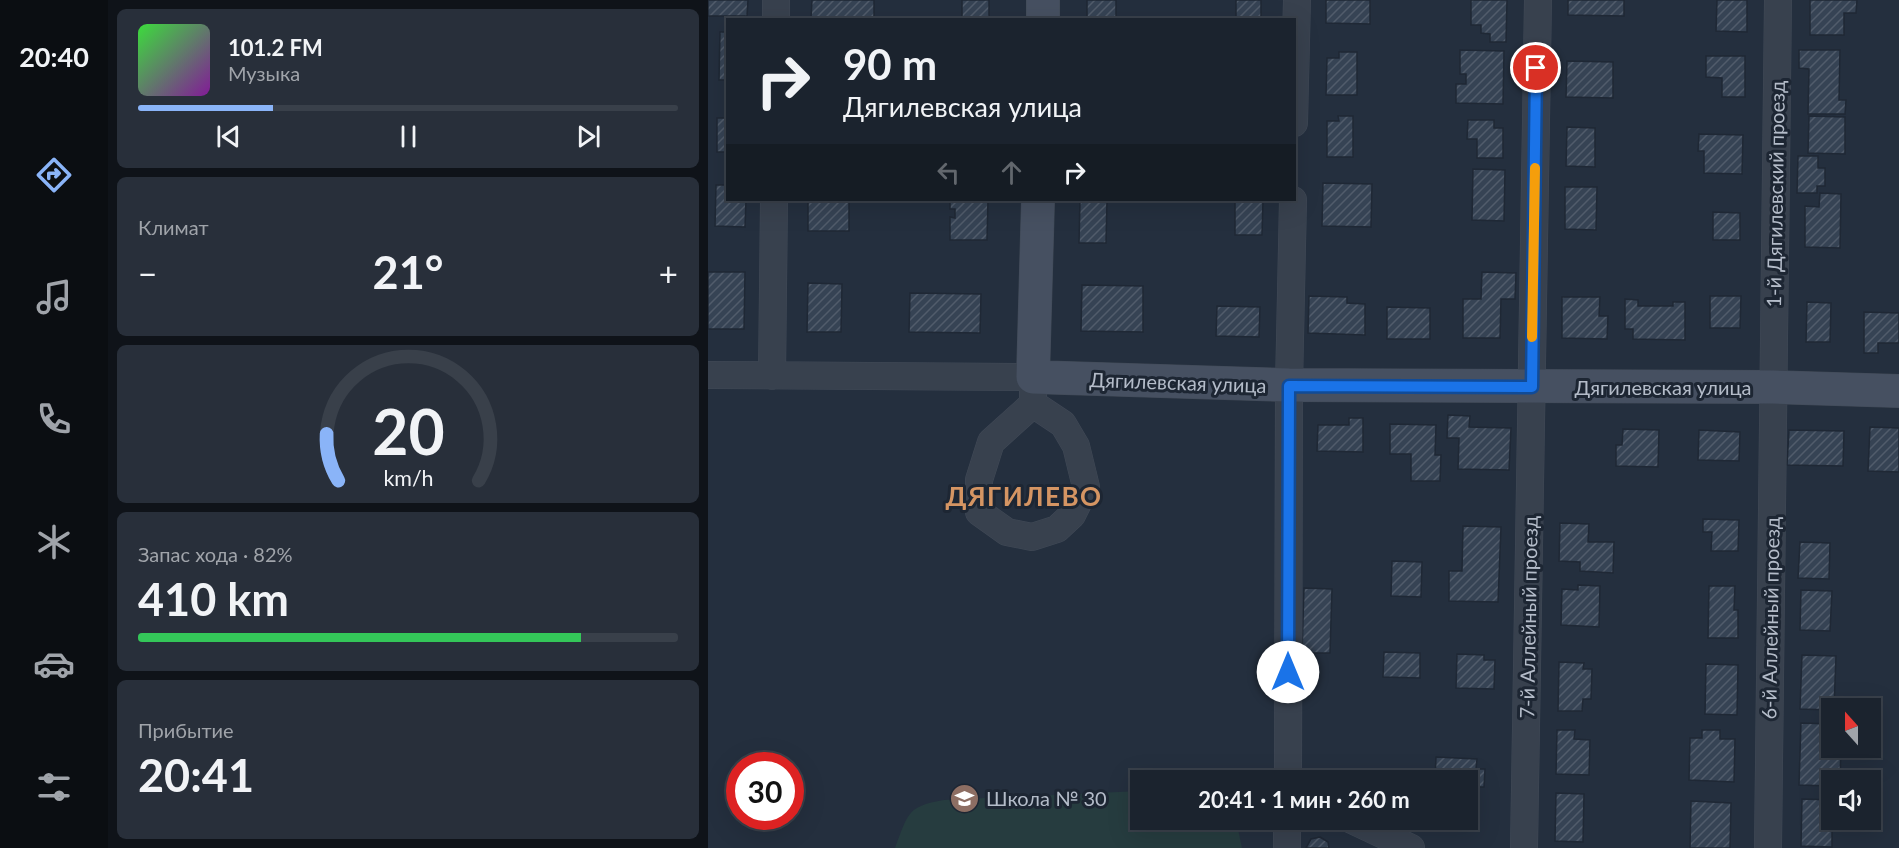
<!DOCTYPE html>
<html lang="ru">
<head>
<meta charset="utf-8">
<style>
  body { margin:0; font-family:Lato,sans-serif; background:#282f3a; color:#f1f3f6; height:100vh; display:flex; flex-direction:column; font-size:22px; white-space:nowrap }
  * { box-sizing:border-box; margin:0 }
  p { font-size:20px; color:#a0a4aa }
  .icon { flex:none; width:33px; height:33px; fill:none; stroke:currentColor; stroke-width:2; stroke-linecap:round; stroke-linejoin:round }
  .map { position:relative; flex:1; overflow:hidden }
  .side { display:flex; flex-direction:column; gap:9px; padding:9px; background:#0f1319; width:600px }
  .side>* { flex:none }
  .hud { position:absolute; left:18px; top:18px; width:570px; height:183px; border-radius:0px; box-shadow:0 6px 24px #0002,0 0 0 2px #39404a; background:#1b232e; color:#f1f3f6; overflow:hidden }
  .needle { width:39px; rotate:339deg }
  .fabs { position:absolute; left:1113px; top:698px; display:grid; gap:12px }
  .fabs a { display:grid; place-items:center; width:60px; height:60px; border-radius:0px; background:#1b232e; box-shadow:0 6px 24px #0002,0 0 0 2px #39404a; font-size:30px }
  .speed { position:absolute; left:18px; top:752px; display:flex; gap:12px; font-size:30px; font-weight:700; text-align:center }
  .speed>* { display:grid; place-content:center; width:78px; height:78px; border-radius:50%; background:#1b232e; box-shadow:0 6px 24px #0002,0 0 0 2px #39404a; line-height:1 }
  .speed .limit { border:9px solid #d22; background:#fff; color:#111 }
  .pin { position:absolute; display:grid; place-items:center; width:51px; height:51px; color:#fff; margin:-26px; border:3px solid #fff; border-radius:50%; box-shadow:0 2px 6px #0007 }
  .me { position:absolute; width:66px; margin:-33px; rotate:0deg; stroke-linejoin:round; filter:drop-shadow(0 0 4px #0008) }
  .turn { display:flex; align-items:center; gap:21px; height:126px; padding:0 18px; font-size:27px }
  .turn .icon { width:78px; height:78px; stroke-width:2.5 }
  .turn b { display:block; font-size:42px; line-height:51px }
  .lanes { display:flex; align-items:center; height:57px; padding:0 18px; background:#0003; justify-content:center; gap:30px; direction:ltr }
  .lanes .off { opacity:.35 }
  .big { font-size:45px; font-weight:700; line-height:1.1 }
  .side .widget { flex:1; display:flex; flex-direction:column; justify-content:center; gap:9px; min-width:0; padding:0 21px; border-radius:9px; background:#282f3a }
  .side .dial { align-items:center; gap:0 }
  .dial svg { height:156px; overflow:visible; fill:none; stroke:#39404a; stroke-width:7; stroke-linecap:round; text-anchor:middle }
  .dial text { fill:#f1f3f6; stroke:none }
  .song { display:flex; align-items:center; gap:18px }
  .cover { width:72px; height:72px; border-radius:9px; background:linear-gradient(135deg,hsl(120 70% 55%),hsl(290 70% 35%)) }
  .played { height:6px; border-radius:3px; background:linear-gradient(90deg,#8ab4f8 25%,#39404a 25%) }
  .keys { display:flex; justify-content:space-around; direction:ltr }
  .heat { display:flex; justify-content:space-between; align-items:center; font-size:33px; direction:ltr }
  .charge { height:9px; border-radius:4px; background:linear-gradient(90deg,#34c759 82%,#39404a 0) }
  .trip { position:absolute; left:422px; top:770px; width:348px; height:60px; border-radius:0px; background:#1b232e; box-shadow:0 6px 24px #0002,0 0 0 2px #39404a; font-weight:700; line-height:60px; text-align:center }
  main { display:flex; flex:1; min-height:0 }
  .tabs { display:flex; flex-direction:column; width:108px; justify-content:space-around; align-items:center; background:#0b0e12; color:#a0a4aa }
  .tabs .icon { width:42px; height:42px }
  .tabs .current { color:#8ab4f8 }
  .tabs b { font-size:27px; color:#f1f3f6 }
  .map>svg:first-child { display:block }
  .grass { fill:#263c3f }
  .building { fill:url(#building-hatch); stroke:#1f2835; stroke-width:1.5 }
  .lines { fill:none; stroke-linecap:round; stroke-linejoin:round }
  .street-casing { stroke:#414a57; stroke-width:28 }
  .secondary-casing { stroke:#414a57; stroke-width:34 }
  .street { stroke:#38414e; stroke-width:27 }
  .secondary { stroke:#465061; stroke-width:33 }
  .route-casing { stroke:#114b97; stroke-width:15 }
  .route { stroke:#1a73e8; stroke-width:10 }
  .slow { stroke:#f59e0b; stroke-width:10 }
  .labels { text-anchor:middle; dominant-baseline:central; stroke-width:6; stroke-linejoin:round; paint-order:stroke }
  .street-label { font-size:20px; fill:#b4bcc9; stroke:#1d2633 }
  .poi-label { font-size:20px; fill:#b4bcc9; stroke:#1d2633; text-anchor:start }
  .district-label { font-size:26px; font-weight:bold; letter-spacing:1.5px; fill:#d59563; stroke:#1d2633 }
</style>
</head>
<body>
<main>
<nav class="tabs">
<b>20:40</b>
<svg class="icon current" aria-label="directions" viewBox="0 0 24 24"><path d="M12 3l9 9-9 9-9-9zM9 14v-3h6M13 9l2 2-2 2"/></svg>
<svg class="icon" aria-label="music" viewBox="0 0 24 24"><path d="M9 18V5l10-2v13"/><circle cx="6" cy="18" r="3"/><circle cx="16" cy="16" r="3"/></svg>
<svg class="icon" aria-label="phone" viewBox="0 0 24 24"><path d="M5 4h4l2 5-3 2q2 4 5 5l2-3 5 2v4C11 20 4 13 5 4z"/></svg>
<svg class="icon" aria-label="climate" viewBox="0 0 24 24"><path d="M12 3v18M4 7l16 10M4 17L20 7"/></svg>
<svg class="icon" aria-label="car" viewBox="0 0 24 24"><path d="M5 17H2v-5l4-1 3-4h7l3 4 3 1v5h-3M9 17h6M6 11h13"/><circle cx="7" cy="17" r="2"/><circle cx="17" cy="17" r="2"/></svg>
<svg class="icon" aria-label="filters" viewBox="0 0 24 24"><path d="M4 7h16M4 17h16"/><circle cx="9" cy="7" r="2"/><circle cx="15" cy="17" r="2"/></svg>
</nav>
<section class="side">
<div class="widget">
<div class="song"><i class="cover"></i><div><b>101.2 FM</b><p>Музыка</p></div></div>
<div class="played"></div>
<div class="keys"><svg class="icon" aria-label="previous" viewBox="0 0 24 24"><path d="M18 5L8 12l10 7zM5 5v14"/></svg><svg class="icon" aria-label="pause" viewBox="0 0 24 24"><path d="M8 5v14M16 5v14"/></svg><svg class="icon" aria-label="next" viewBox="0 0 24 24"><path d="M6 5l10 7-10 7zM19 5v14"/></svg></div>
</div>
<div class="widget"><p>Климат</p>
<div class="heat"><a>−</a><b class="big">21°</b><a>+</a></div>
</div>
<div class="widget dial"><svg viewBox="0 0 100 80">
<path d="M14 69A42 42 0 1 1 86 69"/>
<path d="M14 69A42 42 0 0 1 8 45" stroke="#8ab4f8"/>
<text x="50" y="56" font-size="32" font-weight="700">20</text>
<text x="50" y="72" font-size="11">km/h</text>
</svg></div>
<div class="widget"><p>Запас хода · 82%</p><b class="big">410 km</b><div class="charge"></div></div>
<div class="widget"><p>Прибытие</p><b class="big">20:41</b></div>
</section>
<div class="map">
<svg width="1191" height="848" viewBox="0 0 1191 848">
  <defs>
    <pattern id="building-hatch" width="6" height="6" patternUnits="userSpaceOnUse" patternTransform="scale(1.5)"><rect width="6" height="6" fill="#364354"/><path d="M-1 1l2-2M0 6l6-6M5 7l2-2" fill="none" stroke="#515c6b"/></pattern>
  </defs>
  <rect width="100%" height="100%" fill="#242f3e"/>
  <!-- grass -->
  <path class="grass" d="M432 791V819H526L529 824 534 848H187C200 815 198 806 236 800Z"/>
  <!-- building -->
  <path class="building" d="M0 0H40L39 16H0Z
    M104 0H166V18H103Z
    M254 0H281V20H254Z
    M379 0H408V20H379Z
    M528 0H553V20H528Z
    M618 0H662V24L618 23Z
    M763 0H799L798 42H782V34L773 33V25H763Z
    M860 0H916V16L860 15Z
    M1009 0H1039V32L1008 31Z
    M1102 0H1149L1148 13H1136V35H1102Z
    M12 32H20V80H11Z
    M752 50 796 51 795 104 748 103V84H758V74H752Z
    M1091 50H1132L1131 100H1138L1137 114H1100L1101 69 1091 68Z
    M631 52H649V95H618L619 58H631Z
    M998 56H1037V97H1014V78L998 77Z
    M859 61 905 62V98L858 97Z
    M630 116H645V157H619V121H631Z
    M1101 116 1137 117V154L1100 153Z
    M9 118H20V152H9Z
    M760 120H786V128H795V158H769V139H759Z
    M859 127 887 128V167L858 166Z
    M991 134 1035 135 1034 174 996 173V151H990Z
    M1090 156H1110V168H1117V186H1109V193H1089Z
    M765 169 797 170 796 221 764 220Z
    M615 183 664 184 663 227 614 226Z
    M8 185H20V200H38L37 227 7 226Z
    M857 187H889L888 230 857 229Z
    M1112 193 1133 194 1132 248 1097 247V206L1111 207Z
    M100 200H141V231H100Z
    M242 200H280L279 240H242V217L247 218V209H242Z
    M372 200H399L398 243H371Z
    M527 200H555L554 235H527Z
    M1005 212 1032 213V240H1005Z
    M0 272H37L36 329H0Z
    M774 272 808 273 807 299H793L792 338H755V299H773Z
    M100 283 134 284 133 332H99Z
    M374 285 435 286V332L373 331Z
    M202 293 273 294 272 333 201 332Z
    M601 296 639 297V303L657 304V335L600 333Z
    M1002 296H1033L1032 328H1002Z
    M854 297H892L891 316H900L899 339 854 338Z
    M917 299 930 300V306H965V302H977V340L925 339V329H917Z
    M1099 302 1123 303 1122 342H1098Z
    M509 306 552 307 551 337 508 336Z
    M679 307 722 308V339H679Z
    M1156 312 1191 313V343H1170V353H1156Z
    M740 415 762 416 761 427 803 428 801 470 750 469 751 438H739Z
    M641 418H655V452L609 451 610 425H641Z
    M682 424 728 425 727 455H733L732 481H703V454H682Z
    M1162 427 1191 428V472L1160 471Z
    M915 429 951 430 950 467 908 466V445H914Z
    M991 430 1032 432 1031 461 990 460Z
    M1081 430 1136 431 1135 466 1079 465Z
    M995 519 1031 520 1030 551H1003L1004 532H995Z
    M852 523 881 524 880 542H906L905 573 872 571V562L851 561Z
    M755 526 793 527 790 602 741 601V571H754Z
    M1092 542 1122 543 1121 579 1090 578Z
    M684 561 714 562 713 597 683 596Z
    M870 585 892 586 891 627 853 625 854 589 870 590Z
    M1001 586H1027L1026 610H1030V638H1000Z
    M596 588 624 589 622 653H594Z
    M1093 590 1124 591 1122 631 1092 630Z
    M676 652 712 653V678L675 677Z
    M749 654 776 655V660H787L786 689 748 688Z
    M1094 655 1128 656 1126 708H1124V710L1092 709Z
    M851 662 876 663 875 669H884L883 699H875L874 711H850Z
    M998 664 1030 665 1029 715 997 714Z
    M1093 723 1124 724V747H1133L1132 780H1124V786L1091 785Z
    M849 730H867L866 739 882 740 881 775 848 774Z
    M994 730H1012V739H1027L1026 782 981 780 982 738H994Z
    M728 757 769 759 768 769H777L776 787H768L767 812 759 811V780H727Z
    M848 793 876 794 875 842 847 841Z
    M1094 799 1124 800V847L1093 846Z
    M983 801 1023 803 1022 848H982Z
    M612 837 620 842 621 848H598L603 839Z"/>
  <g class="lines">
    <defs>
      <path id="street" d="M68 20V0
        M586 123 589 0
        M0 375 325 377V404L283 442 271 480V512L299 532 324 537 349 529 364 515 378 487 368 446 355 424 325 404
        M64 376 66 200
        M580 780 581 385 585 200
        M642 819 703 848
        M579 848V819
        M816 848 830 0
        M1060 848 1070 0"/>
      <path id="secondary" d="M335 20V0
        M330 200 325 377 581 385 1065 387 1191 391"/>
    </defs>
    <!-- street casing -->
    <use href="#street" class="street-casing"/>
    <!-- secondary casing -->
    <use href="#secondary" class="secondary-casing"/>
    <!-- street -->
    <use href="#street" class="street"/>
    <!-- secondary -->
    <use href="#secondary" class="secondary"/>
  </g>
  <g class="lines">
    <defs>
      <path id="route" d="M580 672 581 386 824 387 828 68"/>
    </defs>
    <!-- route casing -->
    <use href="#route" class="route-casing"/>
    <!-- route -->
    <use href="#route" class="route"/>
    <!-- slow -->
    <path class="slow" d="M824 337 827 168"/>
  </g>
  <!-- icons -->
  <defs>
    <symbol id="school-disc" viewBox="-11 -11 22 22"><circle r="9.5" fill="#8d6e63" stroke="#1d2633"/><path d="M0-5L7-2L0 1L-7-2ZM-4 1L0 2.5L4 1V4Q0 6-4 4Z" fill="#fff"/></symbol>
  </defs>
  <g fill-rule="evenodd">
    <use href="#school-disc" x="240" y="782" width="33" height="33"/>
  </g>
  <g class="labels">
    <!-- street labels -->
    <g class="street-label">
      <text transform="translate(1067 194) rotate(-89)">1-й Дягилевский проезд</text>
      <text transform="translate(470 382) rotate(2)">Дягилевская улица</text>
      <text x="955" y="387">Дягилевская улица</text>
      <text transform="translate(820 617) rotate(-89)">7-й Аллейный проезд</text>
      <text transform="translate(1062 618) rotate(-89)">6-й Аллейный проезд</text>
    </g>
    <!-- poi labels -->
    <g class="poi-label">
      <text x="278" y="798">Школа № 30</text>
    </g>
    <!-- district labels -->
    <g class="district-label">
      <text x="316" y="496">ДЯГИЛЕВО</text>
    </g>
  </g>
</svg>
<div class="fabs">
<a><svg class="needle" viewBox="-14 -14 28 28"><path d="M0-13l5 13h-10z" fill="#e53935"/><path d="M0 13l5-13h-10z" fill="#a0a4aa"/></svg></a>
<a><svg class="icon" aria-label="sound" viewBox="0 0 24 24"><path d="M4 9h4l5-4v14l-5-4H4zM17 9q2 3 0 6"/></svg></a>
</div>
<div class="speed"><div class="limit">30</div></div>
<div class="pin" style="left:828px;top:68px;background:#d93025"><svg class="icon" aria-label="arrive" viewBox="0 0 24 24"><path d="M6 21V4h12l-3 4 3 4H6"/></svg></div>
<svg class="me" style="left:580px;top:672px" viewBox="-20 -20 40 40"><circle r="19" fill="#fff"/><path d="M0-13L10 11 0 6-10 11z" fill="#1a73e8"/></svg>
<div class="trip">20:41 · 1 мин · 260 m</div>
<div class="hud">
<div class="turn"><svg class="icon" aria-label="right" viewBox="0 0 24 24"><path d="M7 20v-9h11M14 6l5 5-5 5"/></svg><div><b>90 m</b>Дягилевская улица</div></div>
<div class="lanes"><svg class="icon off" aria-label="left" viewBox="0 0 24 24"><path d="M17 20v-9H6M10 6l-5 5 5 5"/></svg><svg class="icon off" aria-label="ahead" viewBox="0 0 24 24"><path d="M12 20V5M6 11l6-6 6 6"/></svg><svg class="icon" aria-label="right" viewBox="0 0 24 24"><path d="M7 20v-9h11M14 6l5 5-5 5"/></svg></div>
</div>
</div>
</main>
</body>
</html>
